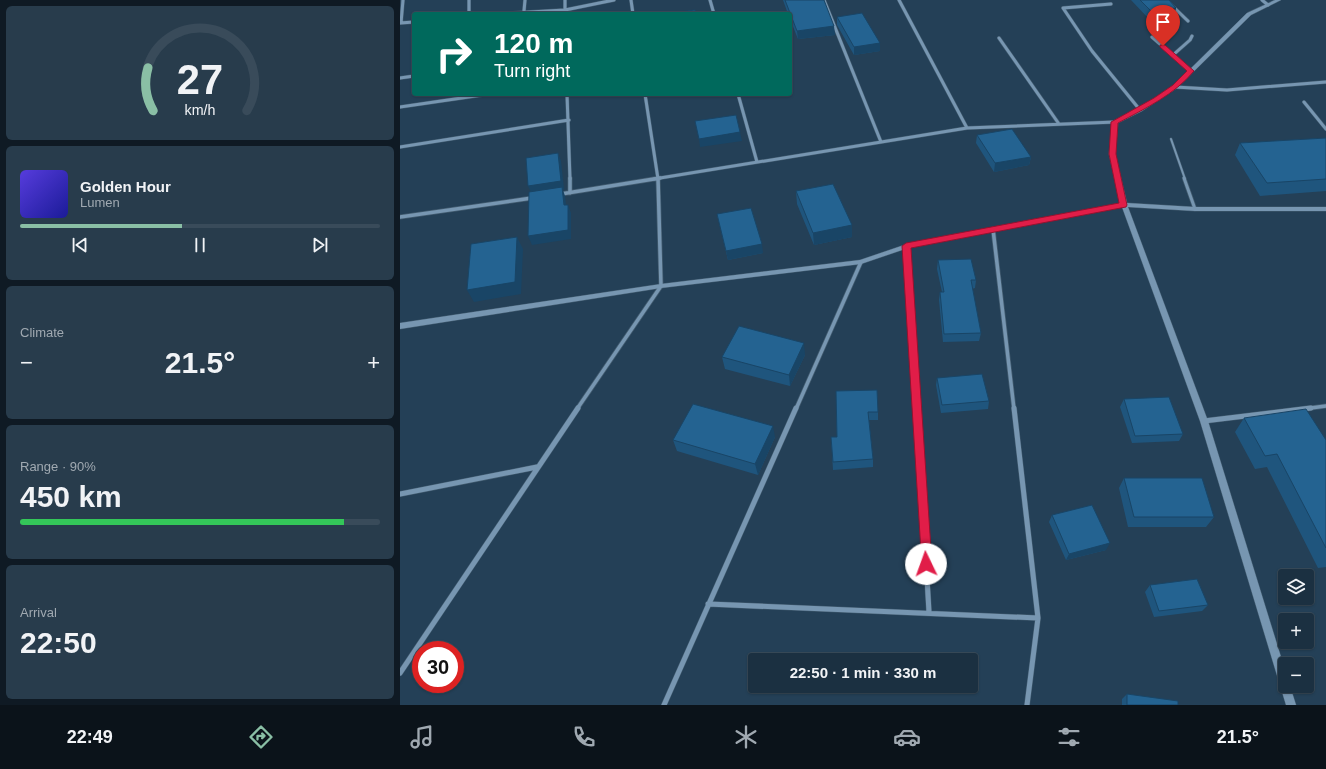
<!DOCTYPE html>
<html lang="en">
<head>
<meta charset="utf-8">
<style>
  body { margin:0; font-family:Arial,sans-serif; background:#283c4c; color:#f1f3f6; height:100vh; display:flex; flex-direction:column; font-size:15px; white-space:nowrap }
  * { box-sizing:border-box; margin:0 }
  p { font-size:13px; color:#a0a9b1 }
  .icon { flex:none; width:22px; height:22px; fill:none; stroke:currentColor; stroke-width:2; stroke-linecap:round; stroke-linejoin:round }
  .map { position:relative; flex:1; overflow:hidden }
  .details { display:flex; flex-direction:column; gap:6px; padding:6px; background:#0f1a24; width:400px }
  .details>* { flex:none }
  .hud { position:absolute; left:12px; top:12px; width:380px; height:84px; border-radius:4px; box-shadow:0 1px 3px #0004,0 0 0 1px #394b5a; background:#00695c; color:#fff; overflow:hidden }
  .buttons { position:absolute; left:878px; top:569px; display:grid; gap:8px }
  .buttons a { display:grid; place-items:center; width:36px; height:36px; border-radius:4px; background:#1b3041; box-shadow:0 1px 3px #0004,0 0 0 1px #394b5a; font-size:20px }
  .speed { position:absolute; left:12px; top:641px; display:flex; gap:8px; font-size:20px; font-weight:700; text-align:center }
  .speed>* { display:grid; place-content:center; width:52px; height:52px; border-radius:50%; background:#1b3041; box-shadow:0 1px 3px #0004,0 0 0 1px #394b5a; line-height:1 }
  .speed .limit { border:6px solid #d22; background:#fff; color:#111 }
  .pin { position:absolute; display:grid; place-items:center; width:34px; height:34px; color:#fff; margin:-41px -17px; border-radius:50% 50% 50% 0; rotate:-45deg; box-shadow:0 0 4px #0007 }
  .pin .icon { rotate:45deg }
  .me { position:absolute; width:44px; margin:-22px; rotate:357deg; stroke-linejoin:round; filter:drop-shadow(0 0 3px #0008) }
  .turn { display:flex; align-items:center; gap:14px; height:84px; padding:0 16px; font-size:18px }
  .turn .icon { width:52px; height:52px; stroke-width:2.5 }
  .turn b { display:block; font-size:28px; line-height:34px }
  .big { font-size:30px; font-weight:700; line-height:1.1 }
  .details .widget { flex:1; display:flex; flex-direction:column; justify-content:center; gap:6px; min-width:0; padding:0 14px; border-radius:6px; background:#283c4c }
  .details .dial { align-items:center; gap:0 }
  .dial svg { height:104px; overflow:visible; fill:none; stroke:#394b5a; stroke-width:7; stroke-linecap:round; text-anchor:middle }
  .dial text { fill:#f1f3f6; stroke:none }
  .song { display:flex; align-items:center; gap:12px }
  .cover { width:48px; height:48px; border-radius:6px; background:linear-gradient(135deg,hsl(250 70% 55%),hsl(240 70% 35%)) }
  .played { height:4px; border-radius:2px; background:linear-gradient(90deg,#8abfa5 45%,#394b5a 45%) }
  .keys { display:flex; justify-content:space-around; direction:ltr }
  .heat { display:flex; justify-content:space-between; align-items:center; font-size:22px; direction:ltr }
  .charge { height:6px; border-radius:3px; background:linear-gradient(90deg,#34c759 90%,#394b5a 0) }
  .trip { position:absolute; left:348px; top:653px; width:230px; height:40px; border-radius:4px; background:#1b3041; box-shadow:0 1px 3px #0004,0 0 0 1px #394b5a; font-weight:700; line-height:40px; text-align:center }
  .tabs { display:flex; height:64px; justify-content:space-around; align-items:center; background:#0b131a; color:#a0a9b1 }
  .tabs .icon { width:28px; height:28px }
  .tabs .on { color:#8abfa5 }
  .tabs b { font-size:18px; color:#f1f3f6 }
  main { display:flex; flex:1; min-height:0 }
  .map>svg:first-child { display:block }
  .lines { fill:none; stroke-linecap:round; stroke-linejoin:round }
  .service-far1-casing { stroke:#435c70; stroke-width:3 }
  .service-casing { stroke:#435c70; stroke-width:4.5 }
  .minor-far2-casing { stroke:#435c70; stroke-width:4 }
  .minor-far1-casing { stroke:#435c70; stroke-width:5 }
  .minor-casing { stroke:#435c70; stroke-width:6 }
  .tertiary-casing { stroke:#435c70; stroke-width:1 }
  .service-far1 { stroke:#7796b1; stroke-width:2 }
  .service { stroke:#7796b1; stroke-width:3 }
  .minor-far2 { stroke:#7796b1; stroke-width:3 }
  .minor-far1 { stroke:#7796b1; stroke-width:3.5 }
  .minor { stroke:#7796b1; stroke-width:5 }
  .tertiary { fill:#7796b1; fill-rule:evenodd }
  .wall { fill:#1f557d }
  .shaded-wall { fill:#194566 }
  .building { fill:#246391; stroke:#194566 }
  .route { fill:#e11d48; stroke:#92132f }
</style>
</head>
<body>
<main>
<section class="details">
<div class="widget dial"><svg viewBox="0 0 100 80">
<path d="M14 69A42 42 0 1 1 86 69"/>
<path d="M14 69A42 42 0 0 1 10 36" stroke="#8abfa5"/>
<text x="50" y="56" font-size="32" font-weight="700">27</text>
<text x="50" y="72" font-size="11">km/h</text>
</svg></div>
<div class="widget">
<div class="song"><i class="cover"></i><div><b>Golden Hour</b><p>Lumen</p></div></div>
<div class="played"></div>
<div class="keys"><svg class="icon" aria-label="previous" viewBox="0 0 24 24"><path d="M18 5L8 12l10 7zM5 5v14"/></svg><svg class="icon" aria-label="pause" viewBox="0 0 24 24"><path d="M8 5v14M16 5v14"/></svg><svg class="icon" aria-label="next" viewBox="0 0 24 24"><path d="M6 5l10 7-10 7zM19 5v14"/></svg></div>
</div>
<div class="widget"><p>Climate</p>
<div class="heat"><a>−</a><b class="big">21.5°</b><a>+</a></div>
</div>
<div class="widget"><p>Range · 90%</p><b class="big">450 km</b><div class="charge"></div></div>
<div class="widget"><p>Arrival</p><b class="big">22:50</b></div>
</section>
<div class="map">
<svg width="926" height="705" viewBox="0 0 926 705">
  <rect width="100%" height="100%" fill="#244057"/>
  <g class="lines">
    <defs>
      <path id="service-far1" d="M771 139 785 179"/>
      <path id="service" d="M784 178 795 209"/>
      <path id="minor-far2" d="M69 0V14
        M165 0V14
        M231 0 233 14
        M310 0 314 14
        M424 0 481 142
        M499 0 567 128
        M766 0 788 21
        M862 0 868 5
        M711 4 663 8 692 51 740 110
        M124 11 125 0
        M93 14 165 10 214 0
        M0 23 14 22
        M1 23 3 0
        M752 37 791 71
        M599 38 659 124
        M773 55 790 40 792 36
        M0 78 14 76
        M775 87 827 90 926 82
        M167 94 170 179
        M245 94 258 179
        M338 94 357 162
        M904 102 926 129
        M0 107 89 94
        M0 147 169 120
        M254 179 567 128 715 122"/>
      <path id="minor-far1" d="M170 178V193
        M161 194 260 178
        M0 217 132 198
        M593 229 614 409
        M507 246 517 409
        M177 409 261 286 258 178
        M396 409 461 262
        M903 409 926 406"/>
      <path id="minor" d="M517 408 529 612
        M614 408 638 618 627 705
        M804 421 911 408
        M0 494 137 467
        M308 604 638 618
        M0 673 178 408
        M264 705 396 408"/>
      <path id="tertiary" d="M875 0H881L851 15 777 88 742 111 718 123 715 154 727 203 795 207H926V211H795L728 207 808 421 885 670V686H890L896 705H886L800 421 722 207 508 248 461 264 261 288 0 329V323L261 284 460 260 507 244 721 204 709 154 713 121 738 109 773 86 847 13Z"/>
    </defs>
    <!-- service-far1 casing -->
    <use href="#service-far1" class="service-far1-casing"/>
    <!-- service casing -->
    <use href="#service" class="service-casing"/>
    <!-- minor-far2 casing -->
    <use href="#minor-far2" class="minor-far2-casing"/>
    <!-- minor-far1 casing -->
    <use href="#minor-far1" class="minor-far1-casing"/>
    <!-- minor casing -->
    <use href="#minor" class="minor-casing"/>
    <!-- tertiary casing -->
    <use href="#tertiary" class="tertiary-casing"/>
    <!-- service-far1 -->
    <use href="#service-far1" class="service-far1"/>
    <!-- service -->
    <use href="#service" class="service"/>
    <!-- minor-far2 -->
    <use href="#minor-far2" class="minor-far2"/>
    <!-- minor-far1 -->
    <use href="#minor-far1" class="minor-far1"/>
    <!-- minor -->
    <use href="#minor" class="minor"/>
    <!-- tertiary -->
    <use href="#tertiary" class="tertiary"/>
  </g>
  <!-- wall -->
  <path class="wall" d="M383 0H424L435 35 398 39 390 19V14H388Z
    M731 0H769L776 8 774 15 749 19Z
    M437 17 480 51 454 55 437 25Z
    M577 135 631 157 629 165 594 172 576 143Z
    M926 138V191L860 196 835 155 840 143Z
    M396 191 452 237 414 245 397 204Z
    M317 214 363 253 328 260Z
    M538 260 576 280 575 288 572 289 581 333 579 341 543 342 539 300 540 292H542L537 269Z
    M405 355 390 386 325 369 322 357Z
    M537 378 589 401 588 409 541 413 536 385Z
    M436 391 478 412V420H469L473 459V467L433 470 431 437H437Z
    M724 399 783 434 779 441 732 443 720 407Z
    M844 418 926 440V567L918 568 867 467 855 469 835 432Z
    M375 437 358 475 277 451 273 440Z
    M724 478 814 517 806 527H728L719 488Z
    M652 515 706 550 666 560 649 522Z
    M750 585 808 605 802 611 754 617 745 592Z
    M727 694 778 705H722V699Z"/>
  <!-- shaded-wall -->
  <path class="shaded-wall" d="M776 8 774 15 749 19 751 11Z
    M434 26 435 35 398 39 397 31Z
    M480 43V51L454 55V47Z
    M340 132 342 141 300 147 299 139Z
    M158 153 161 161 164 189 163 190 165 196 167 214 132 194 128 186Z
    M631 157 629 165 594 172 595 163Z
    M168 205 171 213V239L132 245 128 236Z
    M452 225V237L414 245 413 233Z
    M117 237 123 249 121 294 74 302 67 290Z
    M362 244 363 253 328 260 326 251Z
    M404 343 405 355 390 386 389 375Z
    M373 426 375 437 358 475 355 464Z
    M710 543 706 550 666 560 669 554Z"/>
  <!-- building -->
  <path class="building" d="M385 0H424L434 26 397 31Z
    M740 0H769L776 8 751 11Z
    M295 10 296 14H264Z
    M462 13 480 43 454 47 437 17Z
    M336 115 340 132 299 139 295 121Z
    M612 129 631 157 595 163 577 135Z
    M926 138V179L867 183 840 143Z
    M158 153 161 181 128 186 126 158Z
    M433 184 452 225 413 233 396 191Z
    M162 187 164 205H168V230L128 236 129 192Z
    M351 208 362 244 326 251 317 214Z
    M117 237 115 282 67 290 71 244Z
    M571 259 576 280H571L581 333 544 334 540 292H544L538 260Z
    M339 326 404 343 389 375 322 357Z
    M582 374 589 401 542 405 537 378Z
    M477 390 478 412H468L473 459 433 462 431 437H437L436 391Z
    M769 397 783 434 735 436 724 399Z
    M293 404 373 426 355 464 273 440Z
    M906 409 926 440V548L877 454 865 456 844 418Z
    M724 478H802L814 517H734Z
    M692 505 710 543 669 554 652 515Z
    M797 579 808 605 759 611 750 585Z
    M727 694 778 701V705H727Z"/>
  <!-- route -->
  <path class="route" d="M760 45H765L794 71C774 95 746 108 718 123L716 154 727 205 726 207 511 248 532 564 530 568 526 569 522 568 502 246 506 243 719 203 709 154 711 122 754 98 773 85 787 71 760 47Z"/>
</svg>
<div class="buttons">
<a><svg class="icon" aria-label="layers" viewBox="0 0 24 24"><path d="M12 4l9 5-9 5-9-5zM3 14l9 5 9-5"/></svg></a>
<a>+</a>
<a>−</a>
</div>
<div class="speed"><div class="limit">30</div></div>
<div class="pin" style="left:763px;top:46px;background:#d93025"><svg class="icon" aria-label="arrive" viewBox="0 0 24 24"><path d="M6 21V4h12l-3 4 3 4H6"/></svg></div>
<svg class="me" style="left:526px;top:564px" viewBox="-20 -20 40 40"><circle r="19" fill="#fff"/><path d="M0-13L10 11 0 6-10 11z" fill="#e11d48"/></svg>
<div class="trip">22:50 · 1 min · 330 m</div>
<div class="hud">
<div class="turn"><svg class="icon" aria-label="right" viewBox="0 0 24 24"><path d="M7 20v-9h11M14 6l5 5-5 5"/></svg><div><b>120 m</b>Turn right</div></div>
</div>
</div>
</main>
<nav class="tabs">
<b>22:49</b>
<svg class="icon on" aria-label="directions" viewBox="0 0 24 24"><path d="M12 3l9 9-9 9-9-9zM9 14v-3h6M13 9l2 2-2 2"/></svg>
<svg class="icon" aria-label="music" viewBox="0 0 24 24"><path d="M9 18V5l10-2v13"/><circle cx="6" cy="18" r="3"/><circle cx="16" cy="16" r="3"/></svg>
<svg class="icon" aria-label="phone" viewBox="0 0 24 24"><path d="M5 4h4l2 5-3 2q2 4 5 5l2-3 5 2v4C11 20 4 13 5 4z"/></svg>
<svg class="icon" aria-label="climate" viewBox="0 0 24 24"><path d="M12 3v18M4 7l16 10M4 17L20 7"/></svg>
<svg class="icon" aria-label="car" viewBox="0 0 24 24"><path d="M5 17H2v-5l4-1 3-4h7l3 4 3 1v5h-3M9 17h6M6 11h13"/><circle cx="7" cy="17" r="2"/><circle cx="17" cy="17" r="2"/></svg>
<svg class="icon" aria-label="filters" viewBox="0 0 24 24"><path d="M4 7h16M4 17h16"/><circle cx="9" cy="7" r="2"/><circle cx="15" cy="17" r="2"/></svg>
<b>21.5°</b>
</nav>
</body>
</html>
